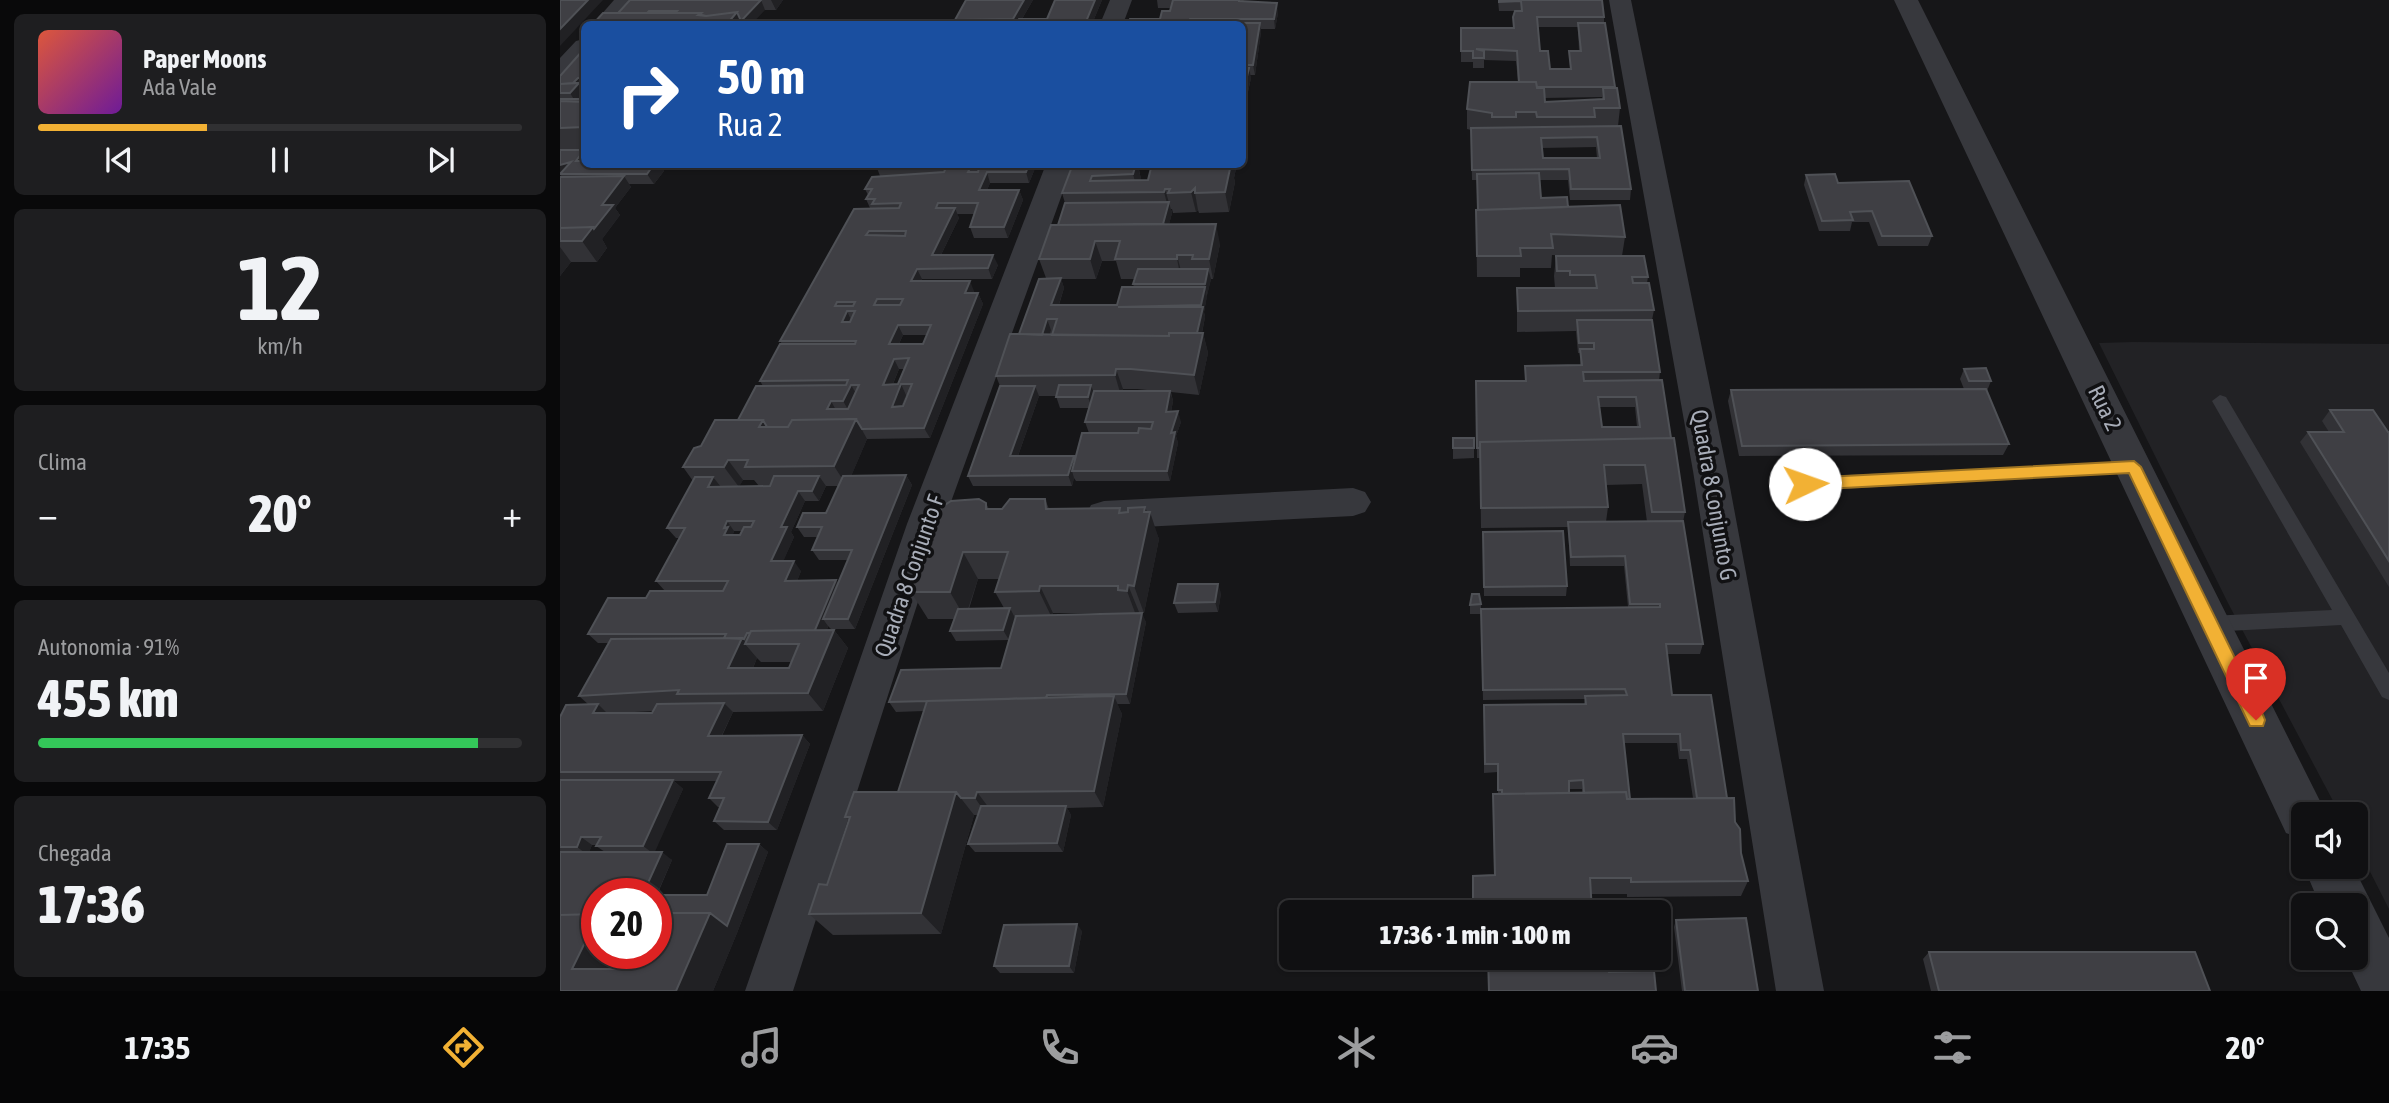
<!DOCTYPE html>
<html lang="pt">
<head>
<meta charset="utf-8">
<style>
  body { margin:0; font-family:"Asap Condensed",sans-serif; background:#1e1e20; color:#f1f3f6; height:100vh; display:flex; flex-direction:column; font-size:26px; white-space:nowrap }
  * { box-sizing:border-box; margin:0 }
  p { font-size:23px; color:#9c9d9f }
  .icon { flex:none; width:38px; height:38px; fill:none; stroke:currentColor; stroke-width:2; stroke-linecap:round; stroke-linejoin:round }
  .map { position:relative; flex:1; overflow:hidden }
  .side { display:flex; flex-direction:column; gap:14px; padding:14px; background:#09090a; width:560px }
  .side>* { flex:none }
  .banner { position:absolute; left:21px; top:21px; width:665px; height:147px; border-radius:10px; box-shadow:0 2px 5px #0004,0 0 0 2px #303032; background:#1a4fa0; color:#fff; overflow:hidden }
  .tools { position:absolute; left:1731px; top:802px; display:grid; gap:14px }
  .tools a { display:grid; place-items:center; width:77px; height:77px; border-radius:10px; background:#101012; box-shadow:0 2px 5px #0004,0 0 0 2px #303032; font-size:35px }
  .speed { position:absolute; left:21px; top:878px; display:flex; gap:14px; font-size:35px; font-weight:700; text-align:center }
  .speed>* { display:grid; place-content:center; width:91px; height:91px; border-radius:50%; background:#101012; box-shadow:0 2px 5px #0004,0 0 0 2px #303032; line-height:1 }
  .speed .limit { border:10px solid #d22; background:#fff; color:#111 }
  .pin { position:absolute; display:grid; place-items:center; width:60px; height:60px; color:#fff; margin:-72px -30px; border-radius:50% 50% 50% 0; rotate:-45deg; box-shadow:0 0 7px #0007 }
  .pin .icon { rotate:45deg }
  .me { position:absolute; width:77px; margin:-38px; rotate:87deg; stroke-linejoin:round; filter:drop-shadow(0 0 5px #0008) }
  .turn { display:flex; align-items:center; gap:24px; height:147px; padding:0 21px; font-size:32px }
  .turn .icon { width:91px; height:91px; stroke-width:2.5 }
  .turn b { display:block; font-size:49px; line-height:60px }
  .big { font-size:52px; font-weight:800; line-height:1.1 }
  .side .tile { flex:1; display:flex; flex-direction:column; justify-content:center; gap:10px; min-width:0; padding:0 24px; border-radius:10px; background:#1e1e20 }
  .side .dial { align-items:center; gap:0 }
  .dial b { font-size:91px; line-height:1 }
  .song { display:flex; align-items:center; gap:21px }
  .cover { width:84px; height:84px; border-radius:10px; background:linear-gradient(135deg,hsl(10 70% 55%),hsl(280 70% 35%)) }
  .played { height:7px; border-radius:4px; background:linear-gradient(90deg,#f2b134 35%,#303032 35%) }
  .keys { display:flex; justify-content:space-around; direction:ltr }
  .heat { display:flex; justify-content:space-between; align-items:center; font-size:38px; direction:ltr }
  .charge { height:10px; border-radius:5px; background:linear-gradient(90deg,#34c759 91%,#303032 0) }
  .trip { position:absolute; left:719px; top:900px; width:392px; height:70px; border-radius:10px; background:#101012; box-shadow:0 2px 5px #0004,0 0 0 2px #303032; font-weight:800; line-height:70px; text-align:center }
  .tabs { display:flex; height:112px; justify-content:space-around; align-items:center; background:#060607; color:#9c9d9f }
  .tabs .icon { width:49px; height:49px }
  .tabs .on { color:#f2b134 }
  .tabs b { font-size:32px; color:#f1f3f6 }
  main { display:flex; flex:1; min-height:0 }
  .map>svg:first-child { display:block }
  .built { fill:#222225 }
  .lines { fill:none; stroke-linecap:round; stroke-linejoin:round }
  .service { fill:#37383d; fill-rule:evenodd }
  .minor { fill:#37383d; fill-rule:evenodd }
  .tertiary { fill:#37383d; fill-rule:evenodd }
  .wall { fill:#323236; fill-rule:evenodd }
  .shaded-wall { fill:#212124 }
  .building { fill:#3f3f44; stroke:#4f5156; stroke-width:2; fill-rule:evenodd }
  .route { fill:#f2b134; stroke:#9d7322; stroke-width:2 }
  .labels { text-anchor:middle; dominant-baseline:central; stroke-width:7; stroke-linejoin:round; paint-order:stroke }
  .street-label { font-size:23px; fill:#a8adb8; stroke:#111113 }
</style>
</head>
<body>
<main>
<section class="side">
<div class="tile">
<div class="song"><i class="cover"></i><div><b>Paper Moons</b><p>Ada Vale</p></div></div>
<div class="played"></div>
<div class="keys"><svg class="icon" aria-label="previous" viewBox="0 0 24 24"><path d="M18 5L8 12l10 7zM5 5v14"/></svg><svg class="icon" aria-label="pause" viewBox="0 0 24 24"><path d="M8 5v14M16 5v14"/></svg><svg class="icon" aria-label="next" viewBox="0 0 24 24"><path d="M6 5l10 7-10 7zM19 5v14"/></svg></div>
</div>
<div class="tile dial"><b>12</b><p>km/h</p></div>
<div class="tile"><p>Clima</p>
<div class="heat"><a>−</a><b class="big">20°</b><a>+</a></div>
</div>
<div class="tile"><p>Autonomia · 91%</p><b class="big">455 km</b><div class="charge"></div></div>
<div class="tile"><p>Chegada</p><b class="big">17:36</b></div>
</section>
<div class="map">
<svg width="1829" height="991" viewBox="0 0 1829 991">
  <rect width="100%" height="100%" fill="#161618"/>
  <!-- built -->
  <path class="built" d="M1573 342 1829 344V909L1796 844V814H1780L1669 605 1539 343Z"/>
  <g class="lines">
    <!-- service -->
    <path class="service" d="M1660 395 1666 397 1829 673V700L1822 697 1781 625 1649 632 1642 630 1639 624 1642 618 1649 616 1772 610 1652 401Z
      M1574 461 1583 467 1574 473 1246 491 1237 484 1246 477Z"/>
    <!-- minor -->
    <path class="minor" d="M54 0H77L56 24H33Z
      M550 0H572L563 24H540Z
      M1049 0H1071L1167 471 1264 991H1216L1133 471Z
      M24 39V60L9 77 0 79V58L16 41Z
      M486 164H513L383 524 233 991H185L347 524Z
      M793 488 805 492 811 502 805 512 793 516 544 529 531 525 526 515 531 505 544 501Z"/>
    <!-- tertiary -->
    <path class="tertiary" d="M1334 0H1358L1760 801 1765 814H1743V839L1726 833Z
      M1743 865 1793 866 1829 938V991H1801L1785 957H1796V905H1760Z"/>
  </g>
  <!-- wall -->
  <path class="wall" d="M70 0H223L216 10H205L33 24 58 13Z
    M406 0H473L462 19H487L495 0H542L532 24H397L395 20Z
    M597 0H684L683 1 718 13 715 29H701V32L695 75H690L691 78 682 120V24H568L600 19 610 11 611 8H598Z
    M938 0H1042L1044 17V23H1045L1055 88 1060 108 1058 126 1071 189 1070 200H1010L1008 180H980L981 198 1008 207 1065 237 1062 256 1088 277 1087 283 1094 310 1092 320 1100 372 1099 380 1125 512 1123 522 1143 644 1140 654H1107L1112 695 1167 798 1175 822 1181 853 1188 881 1181 896 1067 897V894H1031L934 875 933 794H938V772L924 773V705L1024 704 1025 699 923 700 921 609 1068 607 1064 566H1010L1008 527 921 528 920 458H917L916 381H965V366L1020 365V353H1018L1016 331 957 332V288H995L994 276 996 256H1027L992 255 991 268H960V277H917L916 210H918L917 180H912L911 130 907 129V109L958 82 956 61 924 60V68H913V62H901V28H953V17L955 11H939ZM978 27H1018L1019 51H1009L1010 69H990L980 51ZM1042 97V99L985 102 984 98ZM1036 147 1037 158H983L982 148ZM1040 407H1075L1077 427H1042ZM1082 484 1087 522H1046L1048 507 1046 485ZM1064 743H1117L1119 759H1127L1133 798 1070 799ZM1009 789H1022V793H1009Z
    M24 49V164H100L104 171 94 184H69L71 187 55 208 60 215 42 239 47 248 37 262H11L0 276V76Z
    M513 164H587L586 169H579L581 180H588L592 164H677L674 178 675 182 669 212 639 213 638 210 636 212 613 213 612 209H611L612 213 609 224 660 244 653 279H651L647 295 644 312 645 317 642 333H643L648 353 639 395 611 392 613 401 611 412 621 422 616 436 618 443 610 481H516L514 478 512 486H413L408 476 440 386 436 376 459 334 486 278 479 259 498 225 505 203 502 193ZM542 261H556L561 279H575L573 284 574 287 557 305H499L504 288 501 279H536ZM563 389H577L597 391H562ZM479 396H496L500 408H529L525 422 529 433H578L515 459 514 456H458Z
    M476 166 469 183H430L427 190H459L463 200 448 238H414L410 227 414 214H397L399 218 381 255 438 265 432 279H362L361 281 414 291 413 293H418L423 304 370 438 307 439 291 476 346 475 352 485 295 629H271L268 626 267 630H274L288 648 263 711 173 712 162 736 242 735 250 744 217 830H164L154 821 161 807H158L149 798 157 781H114L123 789 94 852 112 860 97 895H147L199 844 208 852 177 933 153 991H0V717L29 705 19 696 48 643H38L28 634 86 598 105 591 96 581 119 538H116L107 528 133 481 123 467 141 446 178 420 203 386 200 381 222 344 220 341 310 208 306 199 308 195 305 189 320 176 317 168ZM343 335H367L363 344H339ZM339 369H345L338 384H333ZM346 395H348L343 406H342ZM183 480H194L199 486H179ZM266 486H278L266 513 237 527 244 537H258L252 550 259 560H288L278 583 276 580 237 581 241 571 223 561 234 537 231 532 245 501H259ZM174 531H182L180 535H174L173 534ZM197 658 201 662H231L229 668H193ZM94 711 92 713H55ZM32 845H37L36 846 45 852H29ZM37 894H96V954L76 969H55L61 954Z
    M1246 175 1278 183 1372 236 1368 246H1318L1309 222H1292L1290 231H1259L1244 185Z
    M1404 369 1431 381 1427 391 1449 444 1443 455 1179 456 1168 401 1171 390 1404 389 1400 379Z
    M1770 410 1829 432V587L1740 442 1748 432H1769L1762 421Z
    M893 438H914V458L893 459Z
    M485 499 489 509 562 513 568 512 585 507 599 539 584 613H579L586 622 570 704H557L562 714 543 807 507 808 511 815 503 852H415L408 844 418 815H414L381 934 273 935 249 914 267 885 289 821 285 817 338 792 364 711 336 712 329 702 441 668 449 640 396 641 390 631 395 619H368L351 592 426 503 429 509H442ZM418 579H439L435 592 444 608 409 609ZM493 613H566L493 615Z
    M923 532 1007 586 1006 596H924Z
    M661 593 658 612 618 613 614 603Z
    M921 604V614H910V605Z
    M1116 920 1198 991H1122L1114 927Z
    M522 931 514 973H440L434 966Z
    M1369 952 1650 991H1371L1363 959Z"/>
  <!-- shaded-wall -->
  <path class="shaded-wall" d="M28 0H43L0 46V29Z
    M201 0 205 10 192 24H167L177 12Z
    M211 0H223L216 10Z
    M464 0H473L459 24H455L453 19Z
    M535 0H542L532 24H525Z
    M717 3 718 13 715 29 714 19Z
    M700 23 701 32 695 75 693 65Z
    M689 68 691 78 686 100 684 89Z
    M18 78 24 88V109H20L10 93V86Z
    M684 93 686 103 682 120V102Z
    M24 150V164L16 161Z
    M11 162 0 174 4 180 0 185V165Z
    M94 164H100L104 171 94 184 87 174Z
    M469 164H476V166L469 183 466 172Z
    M576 164H577L582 182 578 193 573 174Z
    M671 164H677L674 178 675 182 669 212 665 192Z
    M427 172 430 183 423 200 419 190Z
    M64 176 71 187 55 208 60 215 42 239 47 248 37 262 22 241 42 205Z
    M635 188V193L638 210 636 212 631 192Z
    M605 189 612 213 604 244 601 234 608 207 604 192Z
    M459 190 463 200 448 238 444 227Z
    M395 208 399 218 376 265 372 255Z
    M656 224 660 244 653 279 649 259Z
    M535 241 542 261 536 279 530 259Z
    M0 247 11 262 0 276Z
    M433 255 438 265 432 279 428 268Z
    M617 255 622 275 621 279 617 259Z
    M357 269 362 279 356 291 351 281Z
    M648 269 651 279 647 295 645 284Z
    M501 278 504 288 495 316 491 305Z
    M410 281 414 291 409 304 405 293Z
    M645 287 647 297 644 312 645 317 638 351 636 341 642 310 641 305Z
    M418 293 423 304 370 438 364 428Z
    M287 311 292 322H282Z
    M487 319 491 330 483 354 479 344Z
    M338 325 343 335 334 354 329 344Z
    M643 333 648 353 639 395 634 375Z
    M334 359 339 369 328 395 323 385Z
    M556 369 563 389 561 396 555 375Z
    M341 384 346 395 337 417 332 407Z
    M291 385 297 395 289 411 283 401Z
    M531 385 535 396 532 408 528 397Z
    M475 386 479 396 454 467 450 456Z
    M610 391 613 401 609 422 606 412Z
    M271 401 277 412 267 409Z
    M618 411 621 422 616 436 618 443 610 481 607 471 611 433Z
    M296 419 307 439 287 486 274 466Z
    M203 420 216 440 199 427Z
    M514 456 518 466 512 471 514 478 512 486 508 475Z
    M168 460 183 480 179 487 164 467Z
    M346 475 352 485 295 629 288 619Z
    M259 476 266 486 259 501 252 491Z
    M153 477 161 487H148Z
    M238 491 245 501 231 532 234 537 219 571 211 561 221 527Z
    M585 507 589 518 590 512 599 539 584 613 574 586Z
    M167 521 174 531 173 534 176 537 164 535V528Z
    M403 552 418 579 405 618 390 592Z
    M234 561 241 571 233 591 225 581Z
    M276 580 283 590 263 619 268 626 259 649 251 639Z
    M658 584 661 593 658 612 655 602Z
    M568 585 579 612 577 618 567 591Z
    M480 586 493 613 492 618 479 591Z
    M450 608 455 618 449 640 443 630Z
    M582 613 586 622 570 704 566 694Z
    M274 630 288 648 263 711 248 693Z
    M182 638 187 644H185L197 658 185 686 168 668Z
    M554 696 562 714 543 807 534 791Z
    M164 703 173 712 157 745 148 736Z
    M38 704 48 714 33 713Z
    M242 735 250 744 217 830 208 822Z
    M113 780 123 789 94 854 83 846Z
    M396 792 414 815 381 934 361 913Z
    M417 792 429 808 427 815 415 798Z
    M506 806 511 815 503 852 497 843Z
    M21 837 32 845 28 855 17 847Z
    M199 844 208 852 177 933 167 926Z
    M102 852 112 860 96 896V894H83Z
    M150 913 177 933 153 991H116Z
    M37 918V954H61L46 988 12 969Z
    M517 924 522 931 514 973 509 966Z"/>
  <!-- building -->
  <path class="building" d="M0 0H28L0 29Z
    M70 0H201L181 21 177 12 146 16 142 15 141 13H115L117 11H89L87 13H58Z
    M406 0H464L453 19 395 20Z
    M495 0H535L525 24H505L506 23H500L499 24H457L459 19H487Z
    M613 0H679V1L717 3 714 19H630L628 24H568L570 19H600L602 11H610Z
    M939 0H1042L1044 17H977L980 51H988L990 69H1011L1009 51H1021L1018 23H1045L1055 87H977L976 82H959L957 51 916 49 924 51V58H913V51H901V28H954L953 17 955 11H962L961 1 939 2Z
    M177 12 167 24H33L43 13H141L138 15 146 16Z
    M638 23H700L693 65H682V24H637Z
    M24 49V78H18L13 83 0 84V76Z
    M682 68H689L684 89H682Z
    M910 82H976L977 88H984L985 102 1044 99 1043 88H1057L1060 108H1034L1035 117H977L976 112H956V117H932V113L907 109Z
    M19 83 10 93H0V84Z
    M0 99H24V102L0 101Z
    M0 101 24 102V127L0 128Z
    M1061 126 1071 189H1011L1009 169 912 170 911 128ZM1037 137 1040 158H983L981 138Z
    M0 150H24L16 161H24V164H94L87 174H0L11 162 0 165Z
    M319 164H469L466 172H427L419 190H459L444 227H410L418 203H378L376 208H395L372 255H433L428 268 357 269 351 281H410L405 293H418L364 428 302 429 296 419 232 420 228 427H207L203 420H178L196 386 286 385 288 380 200 381 220 344H295L296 341H220L294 209 339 208 341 203 312 204 315 199H306L312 189H305L312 177 384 172 386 168H317ZM410 168H419L418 172H408ZM309 231H346L345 236 306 235ZM317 299H343L340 305H314ZM277 302H295L293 306H275ZM287 311H295L290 322H282ZM338 325H371L363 344H329ZM349 358 338 384 323 385 334 359ZM341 384H352L343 406 332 407ZM291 385H299L288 409H267L271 401H283Z
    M513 164H576L573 174 532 176 530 181 588 180 592 164H671L665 192 635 193V188L631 192 608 193 610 189H605L604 192 502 193Z
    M979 173 981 198 1007 197 1008 207 918 210 917 174Z
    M1275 174 1278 183 1349 181 1372 236H1322L1312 211 1290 212 1293 220 1262 221 1246 175Z
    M64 176 42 205H53L34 229 33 227 0 228V177Z
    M609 202 603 224 498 225 505 203Z
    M1060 205 1065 237 991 234 993 248H960L961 256H917L916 210Z
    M656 224 649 259H632L633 255H617V259H555L560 241H535L530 259H479L491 225Z
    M33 227 22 241H0V228Z
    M996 256H1084L1088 277H1072L1073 283H1089L1094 310 958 311 957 288H1037L1035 275H1010V271H997Z
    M578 269H648L645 284H573Z
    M501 278 491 305H557L562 287H645L641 305 558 307H643L637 333H609V336L492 335 497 319H487L482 335 459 334 479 279Z
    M1017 320H1092L1100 372H1023L1024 381 1102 380 1111 438 920 442V448H917L916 381H966L965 366 1022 365 1020 349H1034V343H1019ZM1038 397H1076L1080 427H1042Z
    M609 333H643L634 375 571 369H556L555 375 436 376 450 334 609 336Z
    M1426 368 1431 381H1409L1404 369Z
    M499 385H531L528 397H496Z
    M440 386H475L450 456H514L508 475 408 476Z
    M1426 389 1449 444 1182 446 1171 390Z
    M534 391H610L606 412 618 411 611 433 615 432 607 471H512L522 433H578L579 428 591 429 593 422H525Z
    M1770 410H1813L1828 432H1829V561L1748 432H1784Z
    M296 419 274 466 185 467 188 460H168L164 467H123L134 448 141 446 155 420H203L199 427H228L232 420Z
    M893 438H914V448H893Z
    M1114 438 1125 512H1092L1085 465H1044L1048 507 921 508 920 442Z
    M346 475 288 619H263L292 550H252L262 527H237L243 513H266L283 476Z
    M214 476H259L252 491H238L221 527H227L211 561H234L225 581 276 580 255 630 191 631 190 633H187L184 639 164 638 166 634H28L48 598H86L90 591H163L168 581H96L125 528H107L135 477H153L148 487 210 486ZM167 521H194L191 527H184L180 535H164L168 527 164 528Z
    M419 499 426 503V509H442L450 499H485L486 509 560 508 559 513 568 512V508L585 507 584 512H590L574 586 568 585 567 591 558 590V586H480L479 591 435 592 448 552H403L390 592H351L382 507 391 501Z
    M1123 521 1143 644H1106L1112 695H1151L1167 798H1137L1130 750H1121L1120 734H1063L1070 799H1067L1066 792 1024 793 1023 780 1009 781V793L942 794V790H938V764H925L924 705 1026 704 1025 696 1067 695 1065 689 923 690 921 609 1100 607V604H1070L1065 556 1011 557 1008 522Z
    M1003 531 1007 586 924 587 923 532Z
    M618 584H658L655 602 614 603Z
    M912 594H919L921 604 910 605Z
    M450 608 443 630 390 631 398 609Z
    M582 613 566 694 487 695 486 698 329 702 341 670 441 668 456 616Z
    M274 630 248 693 117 694 119 690 19 696 51 639 182 638 168 668H229L239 644H185L191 631Z
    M554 696 534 791 417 792 415 798H401L396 792H338L367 701Z
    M164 703 148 736 242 735 208 822 154 821 164 798H149L161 772H0V717L6 705 38 704 33 713H92L97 704Z
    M0 780H113L83 846H36L41 837H21L17 847H0Z
    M294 792H396L361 913 249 914 259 884 267 885 290 817H285Z
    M1066 792 1067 799 1174 798 1175 822 1180 829 1181 853 1188 881 1071 882V878H1030L1032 912H913V876L935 875 933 794Z
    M421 806H506L497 843 408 844Z
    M167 844H199L167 926 150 913H101L96 924V895H147Z
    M0 852H102L83 894H37V914L0 915Z
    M101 913H150L116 991H0V915L37 914V918L12 969H76L83 954H96V924Z
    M1186 918 1198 991H1125L1116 920Z
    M517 924 509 966H434L444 925Z
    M1369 952H1635L1650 991H1379Z
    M928 957H1048L1049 972 1094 971 1096 991H929Z"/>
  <!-- route -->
  <path class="route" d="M1574 461 1581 467 1703 715 1705 720 1703 726H1690L1569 473 1245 490 1238 484 1245 478Z"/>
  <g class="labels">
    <!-- street labels -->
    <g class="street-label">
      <text transform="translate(1545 408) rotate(64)">Rua 2</text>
      <text transform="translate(1154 495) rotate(80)">Quadra 8 Conjunto G</text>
      <text transform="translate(349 576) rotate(-71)">Quadra 8 Conjunto F</text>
    </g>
  </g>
</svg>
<div class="tools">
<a><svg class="icon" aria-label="sound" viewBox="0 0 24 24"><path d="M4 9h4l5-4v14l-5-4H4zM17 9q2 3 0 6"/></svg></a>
<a><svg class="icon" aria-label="search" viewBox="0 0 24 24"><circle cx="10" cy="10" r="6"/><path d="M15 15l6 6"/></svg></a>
</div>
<div class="speed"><div class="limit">20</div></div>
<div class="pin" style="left:1696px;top:720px;background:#d93025"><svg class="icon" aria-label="arrive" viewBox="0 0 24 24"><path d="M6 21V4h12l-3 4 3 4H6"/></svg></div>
<svg class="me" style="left:1245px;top:484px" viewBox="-20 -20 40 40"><circle r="19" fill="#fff"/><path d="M0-13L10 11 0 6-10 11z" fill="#f2b134"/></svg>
<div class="trip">17:36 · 1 min · 100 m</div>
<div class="banner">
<div class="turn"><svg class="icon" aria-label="right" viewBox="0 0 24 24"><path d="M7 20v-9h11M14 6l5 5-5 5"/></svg><div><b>50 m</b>Rua 2</div></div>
</div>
</div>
</main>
<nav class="tabs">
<b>17:35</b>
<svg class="icon on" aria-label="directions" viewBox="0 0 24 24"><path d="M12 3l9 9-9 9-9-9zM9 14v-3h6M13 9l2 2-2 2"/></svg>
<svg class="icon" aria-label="music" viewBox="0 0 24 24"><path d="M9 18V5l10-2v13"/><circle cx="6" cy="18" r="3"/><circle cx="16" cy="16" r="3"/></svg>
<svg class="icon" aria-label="phone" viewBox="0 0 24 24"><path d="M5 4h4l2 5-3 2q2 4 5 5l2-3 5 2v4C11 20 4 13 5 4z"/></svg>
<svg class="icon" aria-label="climate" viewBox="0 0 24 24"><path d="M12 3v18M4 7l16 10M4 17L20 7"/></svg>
<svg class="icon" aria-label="car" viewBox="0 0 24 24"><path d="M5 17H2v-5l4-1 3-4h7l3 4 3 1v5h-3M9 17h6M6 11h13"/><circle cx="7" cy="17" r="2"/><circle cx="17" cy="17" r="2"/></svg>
<svg class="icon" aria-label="filters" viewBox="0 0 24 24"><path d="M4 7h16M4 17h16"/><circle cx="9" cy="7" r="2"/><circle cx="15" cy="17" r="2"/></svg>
<b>20°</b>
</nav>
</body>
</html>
